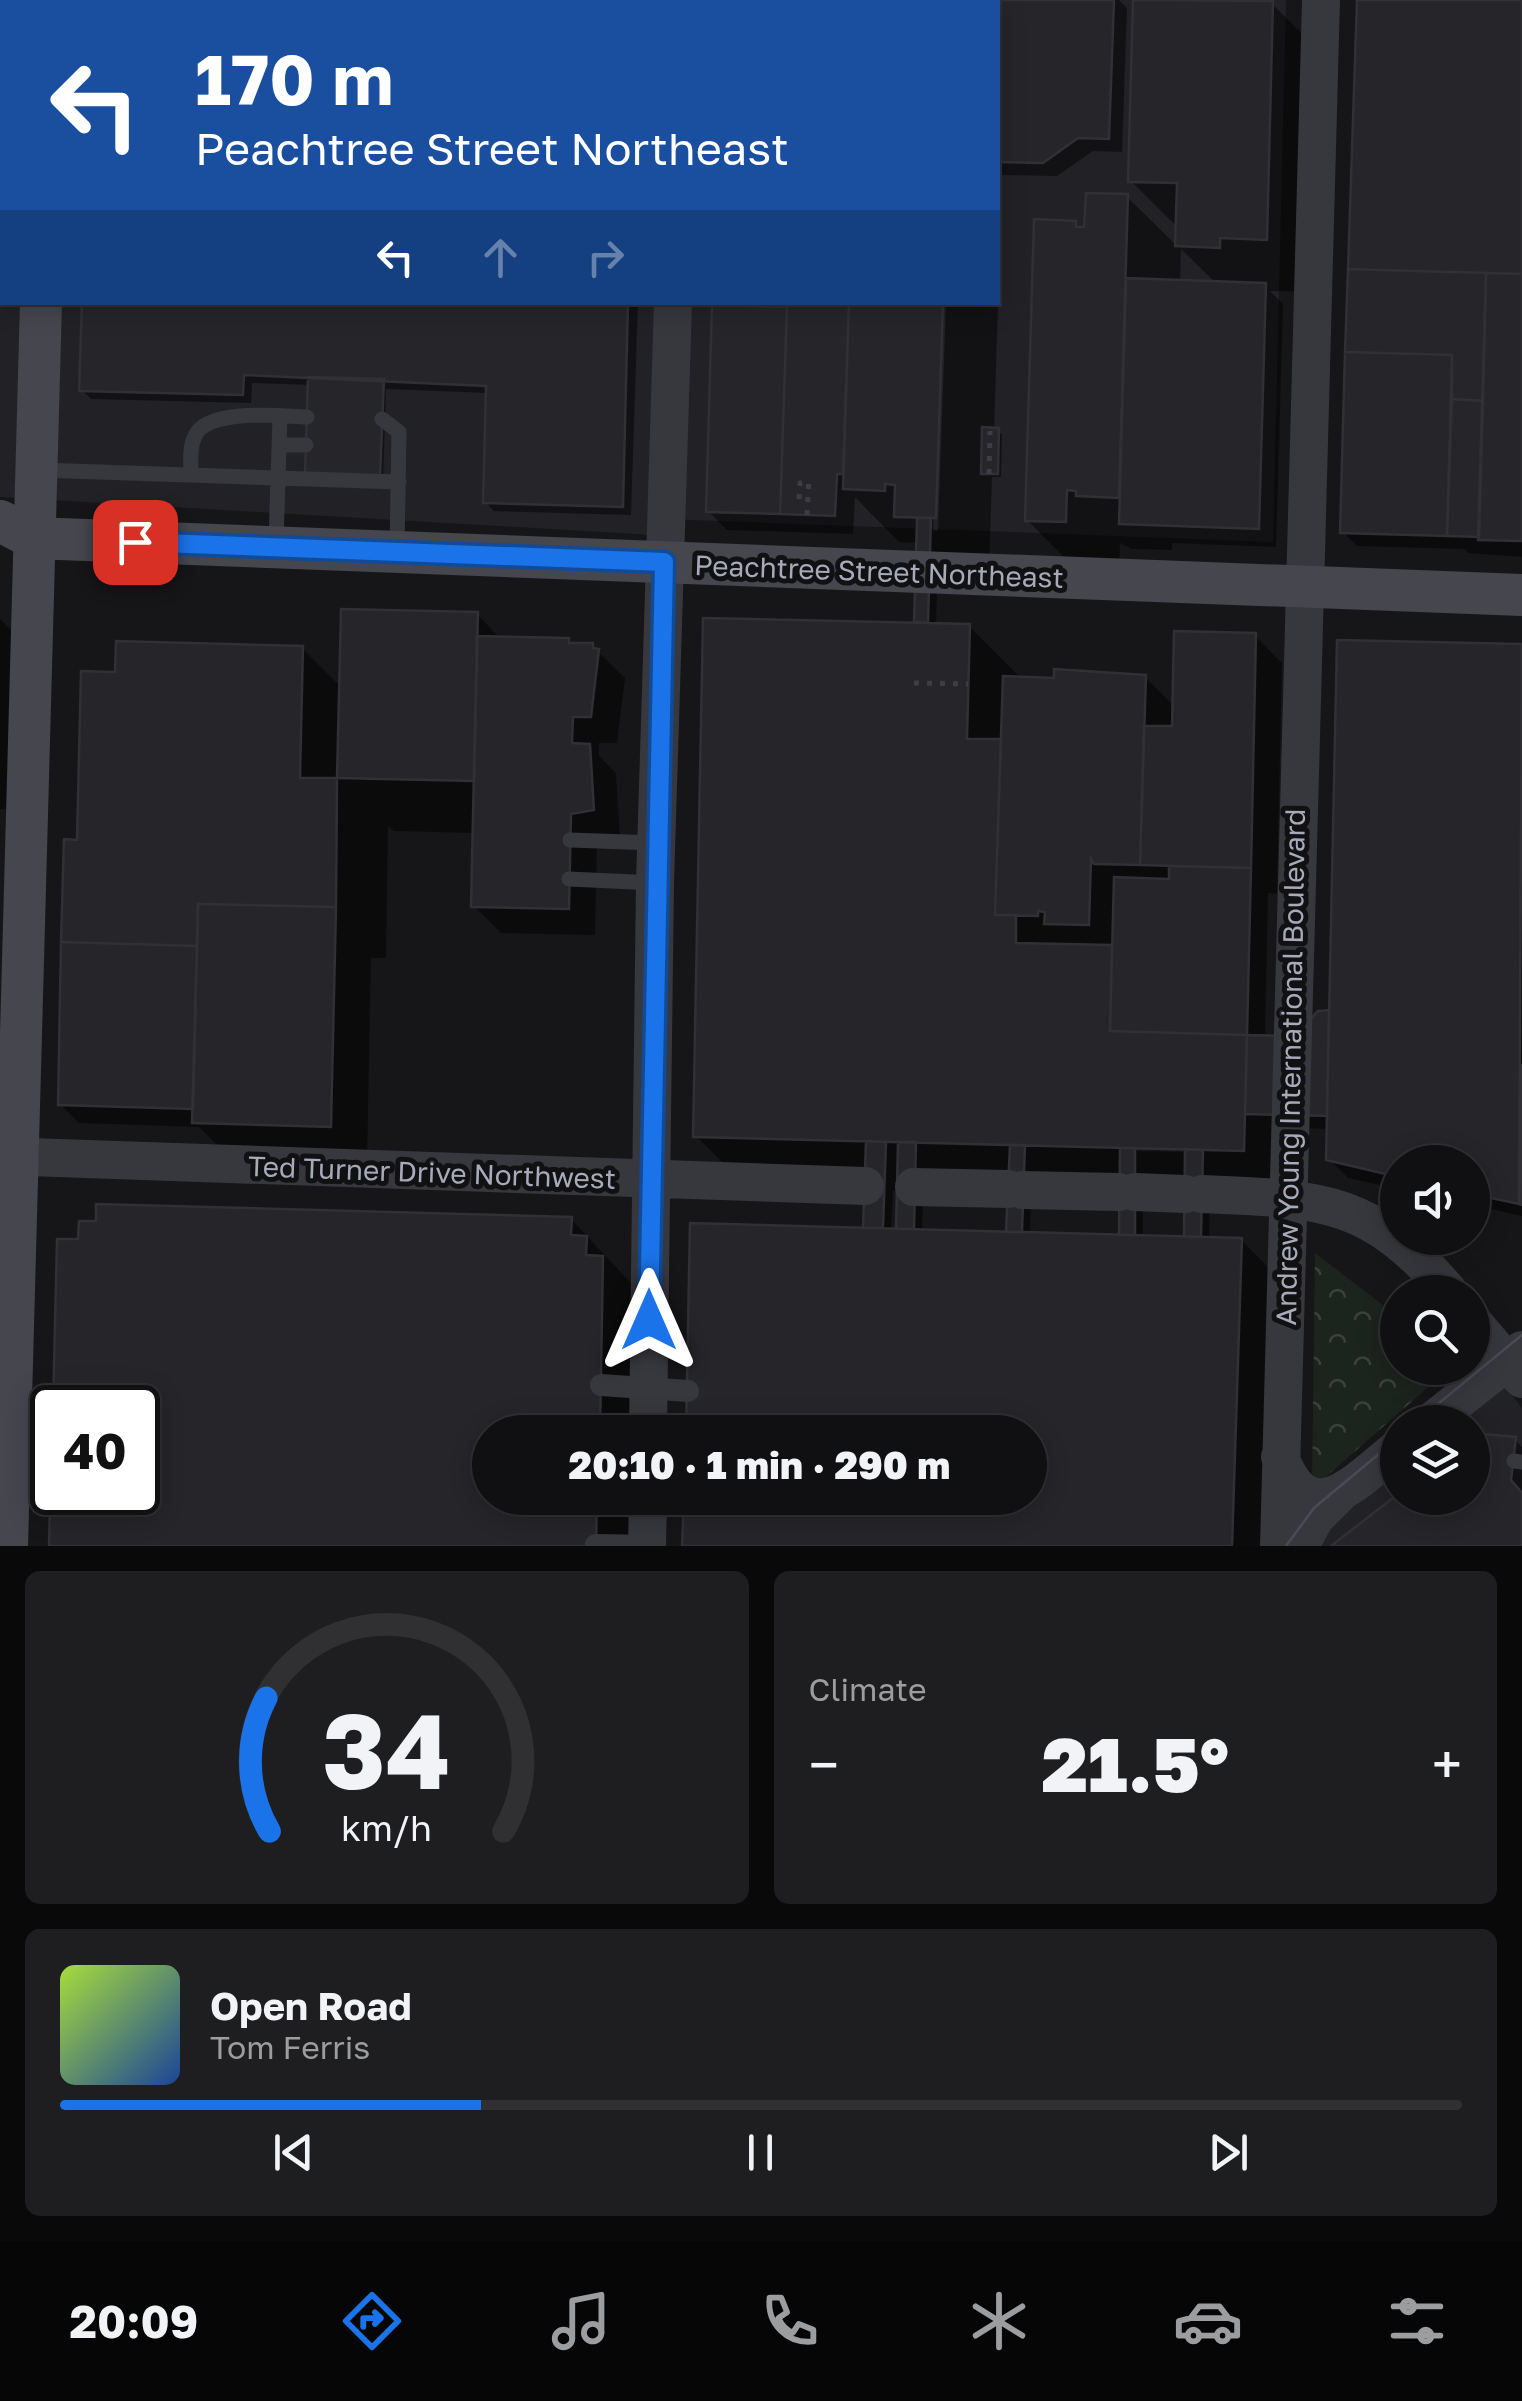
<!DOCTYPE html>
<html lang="en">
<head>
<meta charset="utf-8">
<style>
  body { margin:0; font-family:"Golos Text",sans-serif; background:#1e1e20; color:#f1f3f6; height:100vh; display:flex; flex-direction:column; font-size:38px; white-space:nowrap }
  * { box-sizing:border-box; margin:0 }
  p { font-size:32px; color:#9c9d9f }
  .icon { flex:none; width:55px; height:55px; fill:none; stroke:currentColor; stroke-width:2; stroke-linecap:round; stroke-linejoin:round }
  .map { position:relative; height:1546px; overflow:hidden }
  .panel { display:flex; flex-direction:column; gap:25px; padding:25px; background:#09090a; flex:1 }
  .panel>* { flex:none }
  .banner { position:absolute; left:0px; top:0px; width:1000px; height:305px; box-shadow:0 5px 25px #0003,0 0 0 2px #303032; background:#1a4fa0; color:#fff; overflow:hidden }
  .buttons { position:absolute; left:1380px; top:1145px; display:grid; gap:20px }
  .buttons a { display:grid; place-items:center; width:110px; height:110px; border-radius:50%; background:#101012; box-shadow:0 5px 25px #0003,0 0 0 2px #303032; font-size:50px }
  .speed { position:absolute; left:30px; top:1385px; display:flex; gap:20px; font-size:50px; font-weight:700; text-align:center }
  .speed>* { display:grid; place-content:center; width:130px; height:130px; border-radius:50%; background:#101012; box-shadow:0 5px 25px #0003,0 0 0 2px #303032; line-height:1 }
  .speed .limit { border:5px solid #111; border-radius:15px; background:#fff; color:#111 }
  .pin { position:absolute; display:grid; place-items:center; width:85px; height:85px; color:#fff; margin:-42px; border-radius:20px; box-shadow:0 5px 15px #0006 }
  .me { position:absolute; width:110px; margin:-55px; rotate:0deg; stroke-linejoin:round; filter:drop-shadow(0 0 8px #0008) }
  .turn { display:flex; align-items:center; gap:35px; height:210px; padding:0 30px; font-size:45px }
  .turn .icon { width:130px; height:130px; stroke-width:2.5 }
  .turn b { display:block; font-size:70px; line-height:85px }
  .lanes { display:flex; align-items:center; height:95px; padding:0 30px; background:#0003; justify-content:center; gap:50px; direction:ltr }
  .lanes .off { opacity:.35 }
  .big { font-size:75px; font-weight:800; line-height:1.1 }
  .panel .widget { flex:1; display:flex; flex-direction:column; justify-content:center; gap:15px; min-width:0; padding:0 35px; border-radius:15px; background:#1e1e20 }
  .panel .dial { align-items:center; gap:0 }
  .dial svg { height:260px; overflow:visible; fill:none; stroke:#303032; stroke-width:7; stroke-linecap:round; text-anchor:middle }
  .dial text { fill:#f1f3f6; stroke:none }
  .song { display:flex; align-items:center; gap:30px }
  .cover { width:120px; height:120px; border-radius:15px; background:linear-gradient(135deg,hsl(80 70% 55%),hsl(220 70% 35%)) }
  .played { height:10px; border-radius:5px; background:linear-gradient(90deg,#1a73e8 30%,#303032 30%) }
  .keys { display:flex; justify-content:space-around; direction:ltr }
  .heat { display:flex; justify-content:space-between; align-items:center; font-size:55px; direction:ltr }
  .panel .tiles { flex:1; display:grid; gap:25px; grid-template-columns:1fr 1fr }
  .widget:last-child { grid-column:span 2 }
  .trip { position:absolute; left:472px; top:1415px; width:575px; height:100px; border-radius:50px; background:#101012; box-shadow:0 5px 25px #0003,0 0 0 2px #303032; font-weight:800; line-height:100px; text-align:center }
  .dock { display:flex; height:160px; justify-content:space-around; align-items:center; background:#060607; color:#9c9d9f }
  .dock .icon { width:70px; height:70px }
  .dock .selected { color:#1a73e8 }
  .dock b { font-size:45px; color:#f1f3f6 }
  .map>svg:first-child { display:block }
  .built { fill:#222226 }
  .forest { fill:url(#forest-crowns) }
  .shadow { fill:#0007; fill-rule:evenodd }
  .building { fill:#26262a; stroke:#303035; stroke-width:2.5 }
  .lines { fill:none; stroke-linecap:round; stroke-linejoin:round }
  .path { stroke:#3d3e45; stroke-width:5; stroke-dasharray:5 8; stroke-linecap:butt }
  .service { stroke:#37373e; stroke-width:15 }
  .tertiary { stroke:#37373e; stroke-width:38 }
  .secondary { stroke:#45464e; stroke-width:42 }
  .tram { stroke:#4a4b53; stroke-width:2.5 }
  .pedestrian-bridge { stroke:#37373e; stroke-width:22 }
  .route-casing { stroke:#114b97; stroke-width:25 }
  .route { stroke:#1a73e8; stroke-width:18 }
  .labels { text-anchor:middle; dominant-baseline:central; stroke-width:10; stroke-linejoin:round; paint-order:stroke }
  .street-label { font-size:28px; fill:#a7abb9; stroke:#111113 }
</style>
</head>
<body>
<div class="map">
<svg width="1522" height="1546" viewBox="0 0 1522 1546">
  <defs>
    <pattern id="forest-crowns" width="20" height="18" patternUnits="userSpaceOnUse" patternTransform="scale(2.5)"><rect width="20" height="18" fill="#1c241e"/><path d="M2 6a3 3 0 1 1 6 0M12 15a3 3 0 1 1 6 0" fill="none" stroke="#3a413d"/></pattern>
  </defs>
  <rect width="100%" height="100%" fill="#161618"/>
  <!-- built -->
  <path class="built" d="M0 0H655L2 2V302L654 303 653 535 0 497Z
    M683 0H1286L1273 542 666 519 673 303 998 302V2Z
    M1502 1383 1522 1408V1546H1311L1335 1519 1397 1468 1398 1498H1472V1422H1453Z"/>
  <!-- forest -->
  <path class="forest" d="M1315 1253 1397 1316 1398 1368H1450L1312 1489Z"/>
  <!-- shadow -->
  <path class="shadow" d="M94 0H648L94 2Z
    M725 0H868L870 2H725Z
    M881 0H1119L1127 8 1122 152 1093 151 1057 176 998 175V2Z
    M1136 0H1178L1186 9 1187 0 1272 4 1326 57 1320 292 1270 291 1283 304 1276 547 1172 543V550L1132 549 1120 543 1119 575 1081 574 1027 520 1075 223 1082 230 1127 197 1178 247V228L1131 181ZM1181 249 1216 283 1180 282Z
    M1359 0 1522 1V557L1468 553 1464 549 1357 546 1343 532Z
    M0 118 2 120V204H0Z
    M998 274 999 275 994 430 1002 434 1001 477H992L989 571 938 559 936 626H969L1022 679 1145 677 1175 707 1255 636 1282 663 1277 894 1268 893 1265 1038H1295L1318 1015 1332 1012 1339 642 1522 646V1216L1472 1205V1162H1398V1189L1348 1178 1329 1159V1129L1297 1128 1295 1202 1210 1200 1209 1240H1241L1293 1292 1286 1546H684L686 1498H1030V1432H687L693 1226 870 1230 867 1190 747 1187 695 1135 920 625 917 622 919 543 899 542 855 497 853 534 727 530 708 511 715 302H941L933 531H938L946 302H998ZM1129 1146 1188 1147V1152L1134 1151ZM893 1191H899V1231H891ZM923 1192 1010 1194 1009 1234 922 1232ZM1031 1195 1122 1197V1237L1030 1235ZM1143 1198 1187 1199 1186 1239 1143 1238Z
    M84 302H638L631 515 494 511 485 502 488 393 386 389 383 479 311 385 252 383 251 403 91 399 82 390Z
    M477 614 501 639 568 641 573 645 592 646 625 678 617 743H599V756L616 773 620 837 597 840 595 935 501 933 474 906 475 833 394 831 388 826 386 958H371L367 1163 231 1159 199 1127 79 1123 60 1104 80 842 117 674 302 648 342 688Z
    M0 619 30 649 25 810 0 809Z
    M571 1219 632 1284 644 1432H490V1498H642L641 1546H51L138 1492V1408Z
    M1514 1439 1522 1447V1546H1335L1398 1498H1472Z"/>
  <!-- building -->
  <path class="building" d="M91 0H640L91 2Z
    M722 0H859L722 2Z
    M879 0H1114L1109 139 1078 138 1043 163 998 162V2Z
    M1133 0 1273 1 1267 240 1220 238V248L1175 246 1177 183 1128 182Z
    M1357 0H1522V274L1348 269Z
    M1086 193 1128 194 1119 498 1076 496V491L1067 490 1066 522 1025 521 1034 219 1076 221V227H1084Z
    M1348 269 1486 273 1483 401 1452 399V355L1345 352Z
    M1486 273 1522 274V541L1478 540Z
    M1126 278 1266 283 1259 529 1119 524Z
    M82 302H628L623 507 483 503 486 386 244 375 243 395 79 391Z
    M712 302H849L843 474H837L835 516 780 514 787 307Z
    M849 302H943L936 518 894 517 895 485 885 484V491L843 489Z
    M712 305 787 307 780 514 706 512Z
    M1345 352 1452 355 1447 536 1340 533Z
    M308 377 384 379 380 477 305 474Z
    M1452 399 1483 401 1479 537 1447 536Z
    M982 427 999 428 998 474H981Z
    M917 518H931L928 623 914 622Z
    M341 609 478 612 474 781 337 778Z
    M703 618 970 624 967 739H1001L995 915H1016V943L1112 945 1110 1031 1247 1035 1244 1151 693 1137Z
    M1174 631 1256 633 1251 868 1140 865 1144 726H1172Z
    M477 636 569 638V643H593V648L599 649 591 717H573L572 743 590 744 594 810 571 814 569 909 471 907Z
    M1337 640 1522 644 1519 1204 1472 1194V1162H1398V1177L1326 1160Z
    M116 641 303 646 300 778H337L336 907 198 904 197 946 61 942 64 839 77 840 81 671 115 672Z
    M1054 669 1146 675 1140 865 1094 864 1091 859 1089 925 1044 924 1045 912 1038 911V916L995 915 1003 676 1054 678Z
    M1169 866 1251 868 1247 1035 1110 1031 1114 877 1169 879Z
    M198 904 336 907 331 1127 192 1123Z
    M61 942 197 946 193 1109 58 1105Z
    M1329 1010 1327 1116 1245 1114 1247 1035 1294 1036 1318 1011Z
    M1522 1064V1205L1519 1204Z
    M866 1141 886 1142 883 1228H863Z
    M898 1142H916L914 1229H896Z
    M1010 1145H1025L1022 1232H1006Z
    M1120 1148H1135V1235H1119Z
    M1185 1149 1203 1150 1201 1237H1184Z
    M96 1204 572 1217 571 1235 587 1236 586 1255 603 1256 600 1432H490V1498H597L596 1546H49L52 1409V1492H138V1408H53L57 1239H78L79 1221H96Z
    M690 1223 1242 1238 1232 1546H682L684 1498H1030V1432H686Z
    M1472 1433 1516 1437 1511 1480 1522 1493V1546H1331L1398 1494V1498H1472Z"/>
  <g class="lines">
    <!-- path -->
    <path class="path" d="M989 474 990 431
      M799 499 800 483H808
      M807 515 809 477
      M914 683 968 684"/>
    <!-- service -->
    <path class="service" d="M382 419 399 432 397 548
      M279 445H306
      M39 470 399 482
      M191 475C191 463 189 447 195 436 207 408 281 416 307 417
      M276 542 280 416
      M570 840 656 843
      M569 879 655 883
      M1514 1461 1522 1462"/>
    <!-- tertiary -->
    <path class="tertiary" d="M683 2V0
      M0 1156 865 1186
      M914 1187 1008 1189
      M1023 1190 1119 1192
      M1135 1192 1185 1194
      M1202 1194C1319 1199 1370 1198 1449 1292
      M1472 1321 1522 1379
      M1431 1422 1522 1350
      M648 1432 655 883 673 302
      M1280 1457C1310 1535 1355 1482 1398 1448
      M647 1546 648 1498
      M1279 1546 1321 0
      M1300 1546 1315 1518 1338 1495"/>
    <!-- secondary -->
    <path class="secondary" d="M51 2V0
      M0 521 33 538 1522 595
      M7 1546 41 302"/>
    <!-- tram -->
    <path class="tram" d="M1416 1422 1522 1335
      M1286 1546 1314 1508 1398 1438"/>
    <!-- pedestrian-bridge -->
    <path class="pedestrian-bridge" d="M601 1385 688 1391
      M596 1545 655 1546"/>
  </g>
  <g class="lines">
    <defs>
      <path id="route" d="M135 542 664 562 649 1320"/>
    </defs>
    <!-- route casing -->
    <use href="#route" class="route-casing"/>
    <!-- route -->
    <use href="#route" class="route"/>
  </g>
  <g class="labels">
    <!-- street labels -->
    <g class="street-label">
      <text transform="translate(879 571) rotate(2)">Peachtree Street Northeast</text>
      <text transform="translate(1290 1067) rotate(-89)">Andrew Young International Boulevard</text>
      <text transform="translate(432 1172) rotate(2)">Ted Turner Drive Northwest</text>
    </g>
  </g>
</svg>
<div class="buttons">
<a><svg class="icon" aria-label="sound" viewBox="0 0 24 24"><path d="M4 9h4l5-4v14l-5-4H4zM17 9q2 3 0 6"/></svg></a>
<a><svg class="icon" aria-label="search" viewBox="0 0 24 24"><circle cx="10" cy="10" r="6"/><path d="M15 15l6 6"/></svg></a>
<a><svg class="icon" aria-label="layers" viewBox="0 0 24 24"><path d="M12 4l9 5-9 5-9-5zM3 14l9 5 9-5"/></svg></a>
</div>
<div class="speed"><div class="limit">40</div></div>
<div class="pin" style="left:135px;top:542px;background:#d93025"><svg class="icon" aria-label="arrive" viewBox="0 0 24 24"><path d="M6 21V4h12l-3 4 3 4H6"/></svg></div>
<svg class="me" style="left:649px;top:1320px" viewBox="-20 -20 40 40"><path d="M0-17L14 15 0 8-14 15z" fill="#1a73e8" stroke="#fff" stroke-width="4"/></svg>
<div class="trip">20:10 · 1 min · 290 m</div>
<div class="banner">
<div class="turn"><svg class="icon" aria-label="left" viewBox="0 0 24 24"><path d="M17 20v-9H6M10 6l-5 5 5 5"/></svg><div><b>170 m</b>Peachtree Street Northeast</div></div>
<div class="lanes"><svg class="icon" aria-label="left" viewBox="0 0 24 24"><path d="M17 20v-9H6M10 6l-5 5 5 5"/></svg><svg class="icon off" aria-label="ahead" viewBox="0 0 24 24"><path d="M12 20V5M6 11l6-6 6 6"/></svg><svg class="icon off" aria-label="right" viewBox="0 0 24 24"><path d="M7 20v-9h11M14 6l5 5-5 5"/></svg></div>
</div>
</div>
<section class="panel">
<div class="tiles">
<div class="widget dial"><svg viewBox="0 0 100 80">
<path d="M14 69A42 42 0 1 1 86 69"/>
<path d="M14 69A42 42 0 0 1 13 28" stroke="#1a73e8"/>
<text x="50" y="56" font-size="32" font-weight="700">34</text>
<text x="50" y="72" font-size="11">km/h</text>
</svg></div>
<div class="widget"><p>Climate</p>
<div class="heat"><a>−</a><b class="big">21.5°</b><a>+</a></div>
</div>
<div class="widget">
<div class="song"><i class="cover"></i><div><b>Open Road</b><p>Tom Ferris</p></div></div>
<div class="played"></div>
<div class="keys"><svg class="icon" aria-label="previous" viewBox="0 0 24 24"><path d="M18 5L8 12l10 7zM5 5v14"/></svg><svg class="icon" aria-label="pause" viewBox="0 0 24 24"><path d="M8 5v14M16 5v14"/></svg><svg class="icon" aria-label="next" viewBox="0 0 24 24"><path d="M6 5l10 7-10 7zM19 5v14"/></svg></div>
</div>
</div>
</section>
<nav class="dock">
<b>20:09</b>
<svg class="icon selected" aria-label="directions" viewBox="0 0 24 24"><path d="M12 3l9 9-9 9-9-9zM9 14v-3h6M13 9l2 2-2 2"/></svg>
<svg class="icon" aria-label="music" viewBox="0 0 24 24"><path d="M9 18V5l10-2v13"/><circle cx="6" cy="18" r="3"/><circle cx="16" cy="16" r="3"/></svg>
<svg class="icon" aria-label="phone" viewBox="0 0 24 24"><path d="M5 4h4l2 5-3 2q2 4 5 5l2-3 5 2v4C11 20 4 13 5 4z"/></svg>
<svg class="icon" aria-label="climate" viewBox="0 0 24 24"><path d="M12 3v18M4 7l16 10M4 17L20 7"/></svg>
<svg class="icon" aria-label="car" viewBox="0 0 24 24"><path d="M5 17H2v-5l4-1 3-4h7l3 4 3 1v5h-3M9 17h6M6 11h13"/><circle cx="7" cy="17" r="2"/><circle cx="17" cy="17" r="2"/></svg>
<svg class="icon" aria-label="filters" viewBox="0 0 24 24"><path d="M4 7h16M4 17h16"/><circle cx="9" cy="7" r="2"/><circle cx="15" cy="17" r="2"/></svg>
</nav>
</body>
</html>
